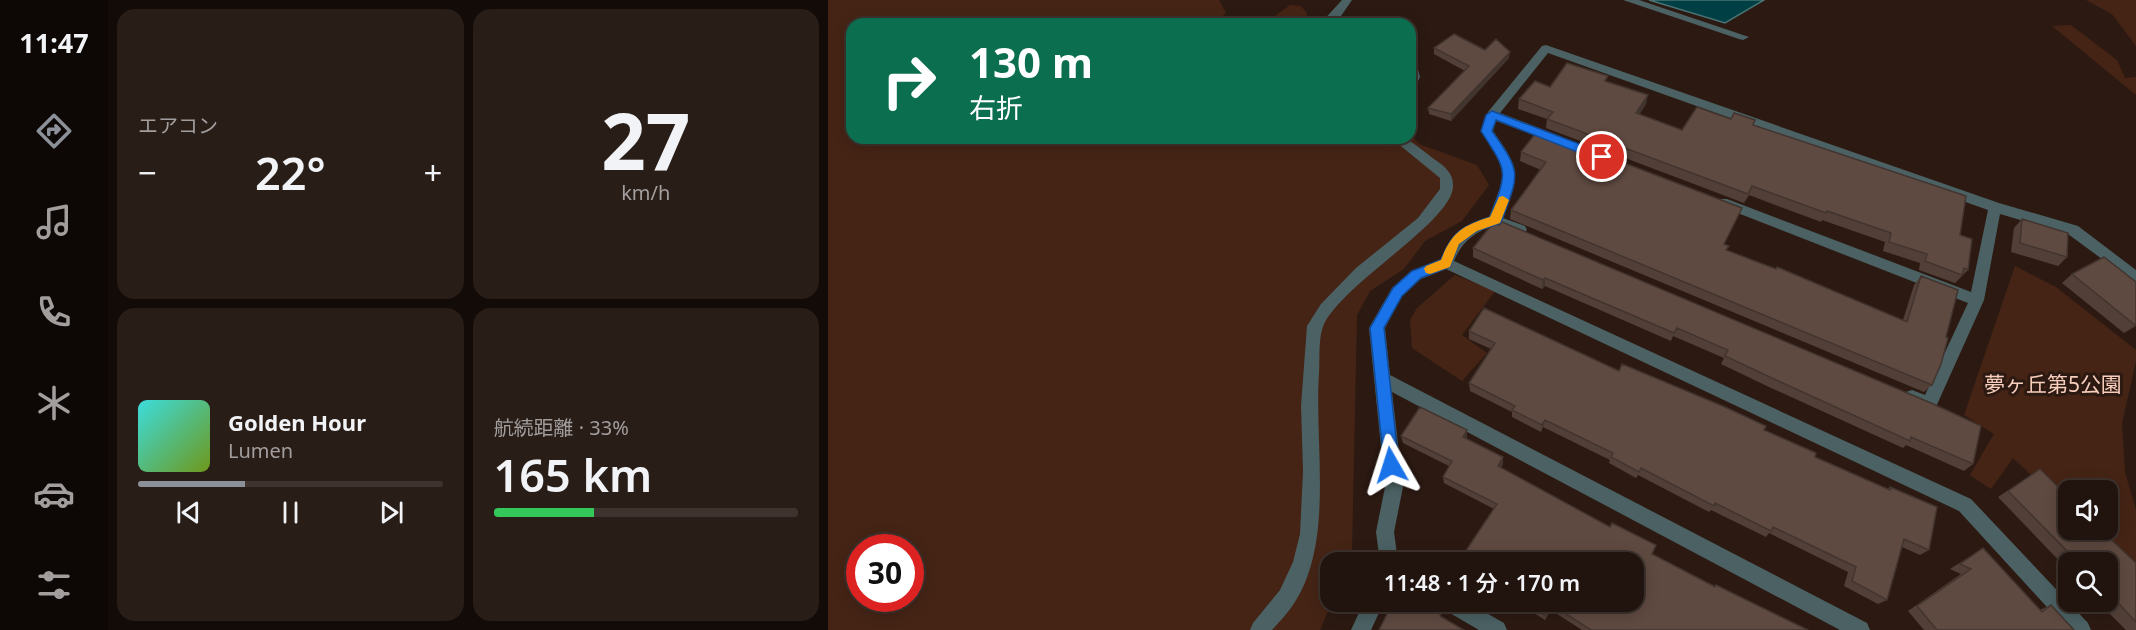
<!DOCTYPE html>
<html lang="ja">
<head>
<meta charset="utf-8">
<style>
  body { margin:0; font-family:"Noto Sans","Noto Sans JP",sans-serif; background:#291d17; color:#f1f3f6; height:100vh; display:flex; flex-direction:column; font-size:22px; white-space:nowrap }
  * { box-sizing:border-box; margin:0 }
  p { font-size:20px; color:#a29e9e }
  .icon { flex:none; width:33px; height:33px; fill:none; stroke:currentColor; stroke-width:2; stroke-linecap:round; stroke-linejoin:round }
  .map { position:relative; flex:1; overflow:hidden }
  .sheet { display:flex; flex-direction:column; gap:9px; padding:9px; background:#120b08; width:720px }
  .sheet>* { flex:none }
  .hud { position:absolute; left:18px; top:18px; width:570px; height:126px; border-radius:18px; box-shadow:0 3px 15px #0003,0 0 0 2px #3e332e; background:#0b6e4f; color:#fff; overflow:hidden }
  .buttons { position:absolute; left:1230px; top:480px; display:grid; gap:12px }
  .buttons a { display:grid; place-items:center; width:60px; height:60px; border-radius:12px; background:#21140e; box-shadow:0 3px 15px #0003,0 0 0 2px #3e332e; font-size:30px }
  .speed { position:absolute; left:18px; top:534px; display:flex; gap:12px; font-size:30px; font-weight:700; text-align:center }
  .speed>* { display:grid; place-content:center; width:78px; height:78px; border-radius:50%; background:#21140e; box-shadow:0 3px 15px #0003,0 0 0 2px #3e332e; line-height:1 }
  .speed .limit { border:9px solid #d22; background:#fff; color:#111 }
  .pin { position:absolute; display:grid; place-items:center; width:51px; height:51px; color:#fff; margin:-26px; border:3px solid #fff; border-radius:50%; box-shadow:0 2px 6px #0007 }
  .me { position:absolute; width:66px; margin:-33px; rotate:354deg; stroke-linejoin:round; filter:drop-shadow(0 0 4px #0008) }
  .turn { display:flex; align-items:center; gap:21px; height:126px; padding:0 24px; font-size:27px }
  .turn .icon { width:78px; height:78px; stroke-width:2.5 }
  .turn b { display:block; font-size:42px; line-height:51px }
  .big { font-size:45px; font-weight:600; line-height:1.1 }
  .sheet .card { flex:1; display:flex; flex-direction:column; justify-content:center; gap:9px; min-width:0; padding:0 21px; border-radius:18px; background:#291d17 }
  .sheet .dial { align-items:center; gap:0 }
  .dial b { font-size:78px; line-height:1 }
  .song { display:flex; align-items:center; gap:18px }
  .cover { width:72px; height:72px; border-radius:9px; background:linear-gradient(135deg,hsl(180 70% 55%),hsl(80 70% 35%)) }
  .played { height:6px; border-radius:3px; background:linear-gradient(90deg,#8c9099 35%,#3e332e 35%) }
  .keys { display:flex; justify-content:space-around; direction:ltr }
  .heat { display:flex; justify-content:space-between; align-items:center; font-size:33px; direction:ltr }
  .charge { height:9px; border-radius:4px; background:linear-gradient(90deg,#34c759 33%,#3e332e 0) }
  .sheet .tiles { flex:1; display:grid; gap:9px; grid-template-columns:repeat(2,1fr) }
  .trip { position:absolute; left:492px; top:552px; width:324px; height:60px; border-radius:18px; background:#21140e; box-shadow:0 3px 15px #0003,0 0 0 2px #3e332e; font-weight:600; line-height:60px; text-align:center }
  main { display:flex; flex:1; min-height:0 }
  .dock { display:flex; flex-direction:column; width:108px; justify-content:space-around; align-items:center; background:#0d0806; color:#a29e9e }
  .dock .icon { width:42px; height:42px }
  .dock .active { color:#8c9099 }
  .dock b { font-size:27px; color:#f1f3f6 }
  .map>svg:first-child { display:block }
  .green { fill:#452415; fill-rule:evenodd }
  .water { fill:#004045; stroke:#4a7375; stroke-width:1.5 }
  .lines { fill:none; stroke-linecap:round; stroke-linejoin:round }
  .minor { fill:#4b6163; fill-rule:evenodd }
  .wall { fill:#524038 }
  .shaded-wall { fill:#42342e }
  .building { fill:#5f4a41; stroke:#42342e; stroke-width:1.5 }
  .route { fill:#1a73e8; stroke:#114b97; stroke-width:1.5 }
  .slow { fill:#f59e0b }
  .labels { text-anchor:middle; dominant-baseline:central; stroke-width:6; stroke-linejoin:round; paint-order:stroke }
  .park-label { font-size:21px; fill:#f7cdbb; stroke:#2c1a12 }
</style>
</head>
<body>
<main>
<nav class="dock">
<b>11:47</b>
<svg class="icon active" aria-label="directions" viewBox="0 0 24 24"><path d="M12 3l9 9-9 9-9-9zM9 14v-3h6M13 9l2 2-2 2"/></svg>
<svg class="icon" aria-label="music" viewBox="0 0 24 24"><path d="M9 18V5l10-2v13"/><circle cx="6" cy="18" r="3"/><circle cx="16" cy="16" r="3"/></svg>
<svg class="icon" aria-label="phone" viewBox="0 0 24 24"><path d="M5 4h4l2 5-3 2q2 4 5 5l2-3 5 2v4C11 20 4 13 5 4z"/></svg>
<svg class="icon" aria-label="climate" viewBox="0 0 24 24"><path d="M12 3v18M4 7l16 10M4 17L20 7"/></svg>
<svg class="icon" aria-label="car" viewBox="0 0 24 24"><path d="M5 17H2v-5l4-1 3-4h7l3 4 3 1v5h-3M9 17h6M6 11h13"/><circle cx="7" cy="17" r="2"/><circle cx="17" cy="17" r="2"/></svg>
<svg class="icon" aria-label="filters" viewBox="0 0 24 24"><path d="M4 7h16M4 17h16"/><circle cx="9" cy="7" r="2"/><circle cx="15" cy="17" r="2"/></svg>
</nav>
<section class="sheet">
<div class="tiles">
<div class="card"><p>エアコン</p>
<div class="heat"><a>−</a><b class="big">22°</b><a>+</a></div>
</div>
<div class="card dial"><b>27</b><p>km/h</p></div>
<div class="card">
<div class="song"><i class="cover"></i><div><b>Golden Hour</b><p>Lumen</p></div></div>
<div class="played"></div>
<div class="keys"><svg class="icon" aria-label="previous" viewBox="0 0 24 24"><path d="M18 5L8 12l10 7zM5 5v14"/></svg><svg class="icon" aria-label="pause" viewBox="0 0 24 24"><path d="M8 5v14M16 5v14"/></svg><svg class="icon" aria-label="next" viewBox="0 0 24 24"><path d="M6 5l10 7-10 7zM19 5v14"/></svg></div>
</div>
<div class="card"><p>航続距離 · 33%</p><b class="big">165 km</b><div class="charge"></div></div>
</div>
</section>
<div class="map">
<svg width="1308" height="630" viewBox="0 0 1308 630">
  <rect width="100%" height="100%" fill="#2c1a12"/>
  <!-- green -->
  <path class="green" d="M0 0H391L398 13 390 21 393 24H24V138H582V133L591 144 649 165 661 185 634 221 597 241 576 269 542 291 529 315 524 552 519 562H502L504 602 492 630H0ZM32 548H82V598H32Z
    M1258 0H1308V46L1284 14Z
    M462 5 473 6 479 13 478 24H436Z
    M1243 25 1289 60 1297 78 1308 77V95L1224 26Z
    M1187 266 1228 287 1308 350V361L1294 423 1297 472 1308 510V573L1262 530H1280V490H1240V510L1185 458 1163 489 1142 475 1166 434 1136 415Z
    M627 275 667 291 634 335 659 353 634 381 584 348 582 320 589 308Z"/>
  <!-- water -->
  <path class="water" d="M821 0H936L897 23Z"/>
  <g class="lines">
    <!-- minor -->
    <path class="minor" d="M514 0H524L513 16 504 24H492Z
      M795 0H811L921 37 915 40 911 39Z
      M718 45 1171 203 1250 226 1308 270V284L1240 234 1172 214 1156 300 1107 409 1101 411 1078 402 1076 397 1078 392 1084 390 1097 395 1140 303 889 205 887 202 889 199H899L1143 292 1160 210 720 53 672 113 732 136 734 139 732 142H724L668 121 665 131C693 171 692 172 675 218L697 226 699 230 692 235 667 225C647 232 634 241 626 261L1143 499 1260 623 1263 630H1240L1131 511 618 269 593 279 574 296 557 328 562 375 1039 623 1042 630H1012L564 392 575 487 566 532 570 562H552L548 532 557 487 541 328 564 288 583 271 613 259C623 235 637 225 661 217 680 170 679 173 653 131L660 112 714 46Z
      M582 63 589 66 592 77 586 90 582 91Z
      M563 138C566 138 573 137 576 138 584 141 599 154 606 159 616 166 626 173 625 187 623 222 517 282 496 324 490 337 492 359 491 374 486 445 507 543 465 605 459 614 451 622 444 630H422L425 623 452 590 465 562 472 534 475 471 473 406 479 326 493 304 528 268 590 218 612 189V178Z
      M536 602H556L543 630H523Z
      M612 602H639L676 623 679 630H651L615 609Z"/>
  </g>
  <!-- wall -->
  <path class="wall" d="M606 48 657 50 681 58 623 121 601 114 600 108 637 71 606 54Z
    M779 82 818 104 811 115 854 130 903 119 925 125 1132 235 1140 270 1127 283 1091 270 1092 263 1055 251 1057 242 994 220 993 222 921 195 916 203 718 128 719 119 690 109 691 99 722 87Z
    M693 152 914 208 896 244 899 250 1075 320 1086 285 1093 276 1104 385 1096 392 682 219 683 210 713 170 692 161Z
    M1194 219 1239 257 1230 266 1183 252 1186 228Z
    M665 223 1145 464 1136 471 1078 445 1075 448 941 387 893 364 896 358 845 336 843 341 717 286 714 289 645 257V248Z
    M1244 274 1308 326 1296 333 1234 283Z
    M641 331 791 371 936 430 987 457 1059 489 1062 487 1101 550 1092 555 1074 547 1059 600 1050 604 1016 586 1020 572 941 533 938 537 883 510 881 512 810 475 808 478 781 463 782 460 715 427 713 432 684 417V412L642 391 641 383 663 349 641 339Z
    M639 430V437L638 438 675 464 673 468 824 554 887 586 888 585 980 630H754L723 610 717 620 689 602H806V562H631V561L666 509 616 483 615 477 621 466 575 443 573 436Z
    M1212 469 1308 563V630H1298L1270 602H1280V562H1240V570L1170 497Z
    M1155 548 1212 610 1223 605 1246 630H1096L1080 611 1133 574 1122 569Z"/>
  <!-- shaded-wall -->
  <path class="shaded-wall" d="M682 52 681 58 623 121V114Z
    M820 95 818 104 806 123 808 113Z
    M717 278V286L714 289 715 280Z
    M1308 324V326L1296 333 1307 325Z
    M717 420 715 427 713 432 714 425Z
    M639 430V437L635 444V437Z
    M675 457V464L670 473V466Z"/>
  <!-- building -->
  <path class="building" d="M626 34 657 50 668 39 682 52 623 114 600 108 641 66 606 48Z
    M739 63 780 76 777 81 820 95 808 113 854 130 869 107 903 119 906 113 927 120 925 125 1138 196 1132 235 1144 239 1140 270 1136 268 1134 275 1097 261 1099 254 1061 242 1063 233 999 211 998 213 924 186 920 194 719 119 725 112 691 99 707 81 722 87Z
    M710 130 914 208 896 244 901 246 898 250 948 269 949 267 1079 322 1093 276 1130 290 1118 337 1120 338 1113 364 1104 385 683 210 718 162 693 152Z
    M1194 219 1240 233 1239 257 1192 243Z
    M674 222 1103 403 1153 426 1145 464 1083 437 1082 441 946 379 897 356 900 350 849 328 846 333 717 278 715 280 645 248 665 223 671 225Z
    M1276 257 1308 282V324L1307 325 1244 274Z
    M656 308 791 371 794 364 897 407 938 426 936 430 988 453 987 457 1062 490V487L1109 507 1101 550 1076 539 1059 600 1024 581 1028 567 945 527 943 531 887 503 886 506 813 468 811 472 783 457 785 453 717 420 714 425 684 410 687 406 641 383 667 343 641 331Z
    M592 407 639 430 635 437 675 457 670 466 782 527 784 523 828 545 824 554 887 587 888 585 980 630H763L724 605 718 616 697 602H806V562H633L631 561 669 504 615 477 624 461 573 436Z
    M1212 469 1240 497V530H1273L1308 563V622L1280 592V562H1250L1180 491Z
    M1155 548 1214 612 1223 605 1246 630H1109L1089 606 1143 569 1132 564Z
    M565 602H588L613 614 612 616 636 630H551Z"/>
  <!-- route -->
  <path class="route" d="M664 111 778 154 780 157 778 160H770L668 120 664 131C694 173 691 173 674 220L672 223 649 231 631 244 622 267 593 278 574 296 556 328 571 465 569 470 563 472 558 470 556 465 542 328 565 288 584 271 613 260C624 232 634 226 662 217 680 170 680 173 653 131L658 115Z"/>
  <!-- slow -->
  <path class="slow" d="M675 196 681 200 672 223 649 231 631 244 622 267 602 274 598 273 596 269 598 266 613 260C624 232 634 226 662 217L671 197Z"/>
  <g class="labels">
    <!-- park labels -->
    <g class="park-label">
      <text x="1225" y="384">夢ヶ丘第5公園</text>
    </g>
  </g>
</svg>
<div class="buttons">
<a><svg class="icon" aria-label="sound" viewBox="0 0 24 24"><path d="M4 9h4l5-4v14l-5-4H4zM17 9q2 3 0 6"/></svg></a>
<a><svg class="icon" aria-label="search" viewBox="0 0 24 24"><circle cx="10" cy="10" r="6"/><path d="M15 15l6 6"/></svg></a>
</div>
<div class="speed"><div class="limit">30</div></div>
<div class="pin" style="left:774px;top:157px;background:#d93025"><svg class="icon" aria-label="arrive" viewBox="0 0 24 24"><path d="M6 21V4h12l-3 4 3 4H6"/></svg></div>
<svg class="me" style="left:563px;top:465px" viewBox="-20 -20 40 40"><path d="M0-17L14 15 0 8-14 15z" fill="#1a73e8" stroke="#fff" stroke-width="4"/></svg>
<div class="trip">11:48 · 1 分 · 170 m</div>
<div class="hud">
<div class="turn"><svg class="icon" aria-label="right" viewBox="0 0 24 24"><path d="M7 20v-9h11M14 6l5 5-5 5"/></svg><div><b>130 m</b>右折</div></div>
</div>
</div>
</main>
</body>
</html>
